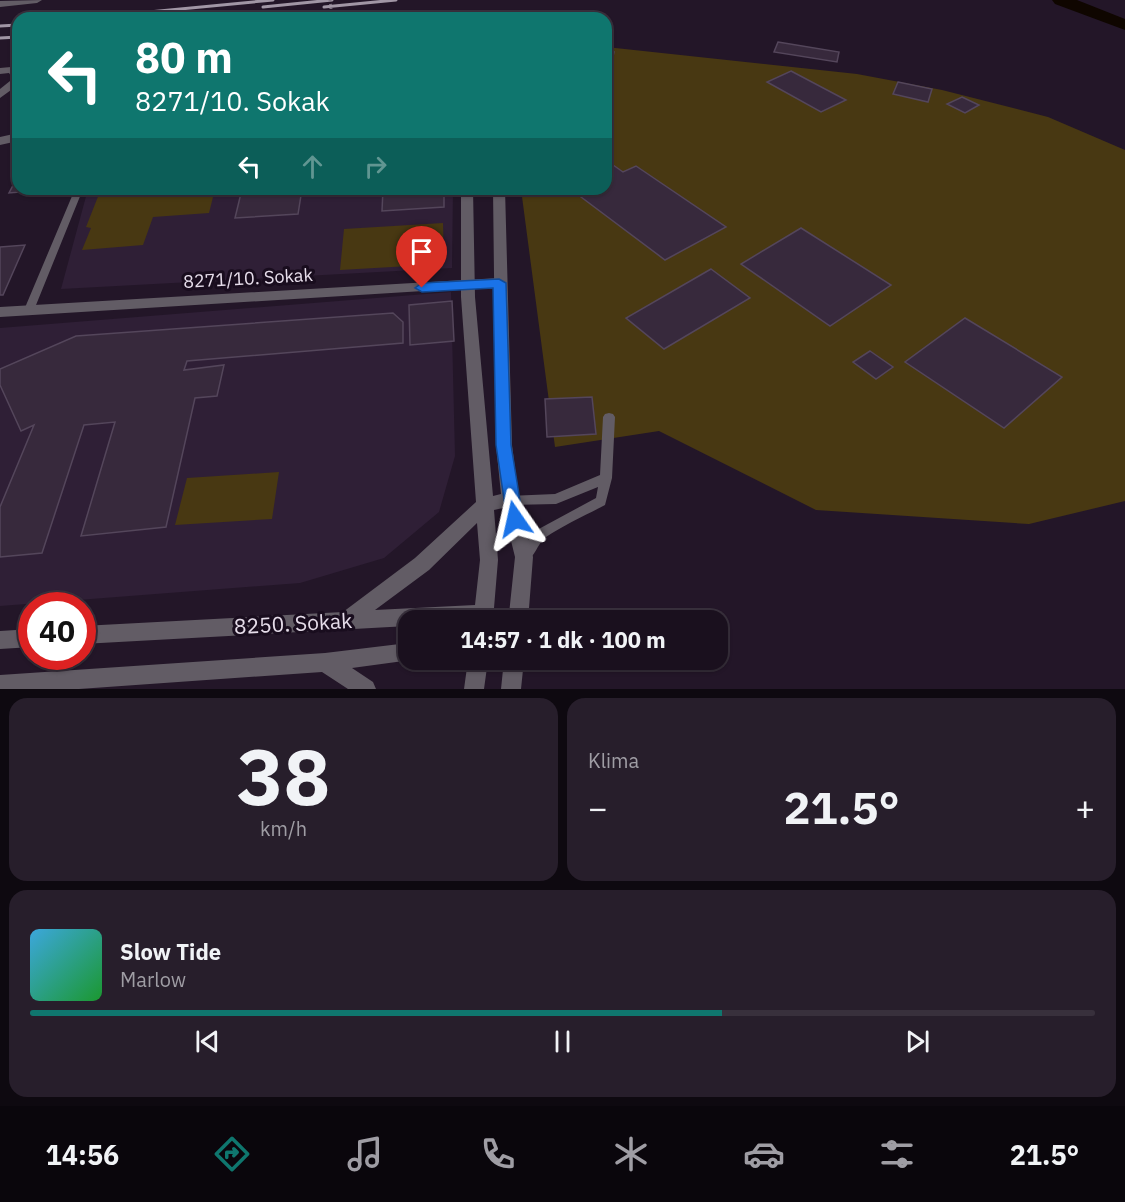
<!DOCTYPE html>
<html lang="tr">
<head>
<meta charset="utf-8">
<style>
  body { margin:0; font-family:"IBM Plex Sans",sans-serif; background:#271e2b; color:#f1f3f6; height:100vh; display:flex; flex-direction:column; font-size:22px; white-space:nowrap }
  * { box-sizing:border-box; margin:0 }
  p { font-size:20px; color:#9f9da4 }
  .icon { flex:none; width:33px; height:33px; fill:none; stroke:currentColor; stroke-width:2; stroke-linecap:round; stroke-linejoin:round }
  .map { position:relative; height:689px; overflow:hidden }
  .sheet { display:flex; flex-direction:column; gap:9px; padding:9px; background:#0e0910; flex:1 }
  .sheet>* { flex:none }
  .guide { position:absolute; left:12px; top:12px; width:600px; height:183px; border-radius:18px; box-shadow:0 2px 4px #0004,0 0 0 2px #38303c; background:#0f766e; color:#fff; overflow:hidden }
  .speed { position:absolute; left:18px; top:592px; display:flex; gap:12px; font-size:30px; font-weight:700; text-align:center }
  .speed>* { display:grid; place-content:center; width:78px; height:78px; border-radius:50%; background:#1a101e; box-shadow:0 2px 4px #0004,0 0 0 2px #38303c; line-height:1 }
  .speed .limit { border:9px solid #d22; background:#fff; color:#111 }
  .pin { position:absolute; display:grid; place-items:center; width:51px; height:51px; color:#fff; margin:-62px -26px; border-radius:50% 50% 50% 0; rotate:-45deg; box-shadow:0 0 6px #0007 }
  .pin .icon { rotate:45deg }
  .me { position:absolute; width:66px; margin:-33px; rotate:349deg; stroke-linejoin:round; filter:drop-shadow(0 0 4px #0008) }
  .turn { display:flex; align-items:center; gap:21px; height:126px; padding:0 24px; font-size:27px }
  .turn .icon { width:78px; height:78px; stroke-width:2.5 }
  .turn b { display:block; font-size:42px; line-height:51px }
  .lanes { display:flex; align-items:center; height:57px; padding:0 24px; background:#0003; justify-content:center; gap:30px; direction:ltr }
  .lanes .off { opacity:.35 }
  .big { font-size:45px; font-weight:800; line-height:1.1 }
  .sheet .widget { flex:1; display:flex; flex-direction:column; justify-content:center; gap:9px; min-width:0; padding:0 21px; border-radius:18px; background:#271e2b }
  .sheet .dial { align-items:center; gap:0 }
  .dial b { font-size:78px; line-height:1 }
  .song { display:flex; align-items:center; gap:18px }
  .cover { width:72px; height:72px; border-radius:9px; background:linear-gradient(135deg,hsl(200 70% 55%),hsl(130 70% 35%)) }
  .played { height:6px; border-radius:3px; background:linear-gradient(90deg,#0f766e 65%,#38303c 65%) }
  .keys { display:flex; justify-content:space-around; direction:ltr }
  .heat { display:flex; justify-content:space-between; align-items:center; font-size:33px; direction:ltr }
  .sheet .tiles { flex:1; display:grid; gap:9px; grid-template-columns:1fr 1fr }
  .widget:last-child { grid-column:span 2 }
  .trip { position:absolute; left:398px; top:610px; width:330px; height:60px; border-radius:18px; background:#1a101e; box-shadow:0 2px 4px #0004,0 0 0 2px #38303c; font-weight:800; line-height:60px; text-align:center }
  .tab-bar { display:flex; height:96px; justify-content:space-around; align-items:center; background:#0a060c; color:#9f9da4 }
  .tab-bar .icon { width:42px; height:42px }
  .tab-bar .selected { color:#0f766e }
  .tab-bar b { font-size:27px; color:#f1f3f6 }
  .map>svg:first-child { display:block }
  .built { fill:#2f1f36 }
  .green { fill:#483812 }
  .lines { fill:none; stroke-linecap:round; stroke-linejoin:round }
  .canal { fill:#0f0600; fill-rule:evenodd }
  .building { fill:#37293c; stroke:#54465b; stroke-width:1.5 }
  .service { fill:#625c65; fill-rule:evenodd }
  .minor { fill:#625c65; fill-rule:evenodd }
  .tertiary { fill:#625c65; fill-rule:evenodd }
  .rail { stroke:#a196a5; stroke-width:3 }
  .path-bridge { stroke:#847988; stroke-width:3; stroke-dasharray:1 3; stroke-linecap:butt }
  .route { fill:#1a73e8; stroke:#114b97; stroke-width:1.5 }
  .labels { text-anchor:middle; dominant-baseline:central; stroke-width:6; stroke-linejoin:round; paint-order:stroke }
  .street-label { font-size:18px; fill:#e6ddea; stroke:#190d1e }
  .near-street-label { font-size:21px; fill:#e6ddea; stroke:#190d1e }
</style>
</head>
<body>
<div class="map">
<svg width="1125" height="689" viewBox="0 0 1125 689">
  <rect width="100%" height="100%" fill="#231628"/>
  <!-- built -->
  <path class="built" d="M88 189H453L452 268 61 289Z
    M451 292 455 456 439 512 384 558 300 583 0 606V328Z"/>
  <!-- green -->
  <path class="green" d="M606 47 857 74 942 90 1048 117 1125 150V501L1029 524 816 510 659 431 555 447 521 189H606Z
    M101 189H215L209 213 153 217 143 245 82 250 91 228 86 227Z
    M443 223 444 264 340 270 344 229Z
    M279 472 272 519 175 525 187 478Z"/>
  <g class="lines">
    <!-- canal -->
    <path class="canal" d="M1052 0H1077L1125 19V30L1055 4Z"/>
  </g>
  <!-- building -->
  <path class="building" d="M778 42 839 52 837 62 774 52Z
    M606 47 611 48 610 52H614L612 61H606Z
    M791 71 846 100 821 112 767 82Z
    M898 82 932 89 928 102 893 94Z
    M962 97 979 105 965 113 947 104Z
    M606 160 623 172 636 166 726 227 665 260 577 194 588 189H606Z
    M18 176V189H58L9 193Z
    M242 189H302L298 214 235 218Z
    M383 189H444V207L382 211Z
    M801 228 891 285 830 326 741 264Z
    M25 245 3 295H0V247Z
    M711 269 750 298 664 349 626 318Z
    M452 301 454 341 410 345 409 305Z
    M393 313 403 322V343L187 361 184 370 224 365 217 396 195 398 166 527 81 536 115 422 84 425 42 553 0 557V507L34 425 21 431 0 385V369L76 336Z
    M965 318 1062 377 1004 428 905 362Z
    M870 351 893 367 876 379 853 362Z
    M592 397 596 434 547 437 545 399Z"/>
  <g class="lines">
    <!-- service -->
    <path class="service" d="M75 189H83L34 310 33 312H25L24 310Z
      M609 413 613 414 615 417 612 478 605 505C586 515 564 525 546 537 536 544 533 566 519 561L518 557 519 553 535 531 596 498 598 487 556 504 510 505 506 504 504 500 506 496 555 494 600 475 603 417 605 414Z"/>
    <!-- minor -->
    <path class="minor" d="M42 0 37 3 0 7V1Z
      M11 67 18 70V85L0 98V89L10 81 11 76 9 73 0 74V68Z
      M18 133V141L0 145V137Z
      M499 278 504 280 506 283 504 286 0 317V307Z"/>
    <!-- tertiary -->
    <path class="tertiary" d="M461 189H473L475 297 493 496 501 494 496 445 493 189H505L512 445 519 500 533 557 528 621H408V626L82 644V626L343 612 415 558 476 502 461 297ZM503 508 515 557 509 614 494 608 498 560 494 510ZM477 523 480 560 475 605 375 610 429 570Z
      M32 629V647L0 649V631Z
      M408 643V660H411L352 668 373 682 376 689H348L322 672 79 689H0V675L325 653Z
      M468 660H488L484 689H464Z
      M504 660H524L521 689H501Z"/>
    <!-- rail -->
    <path class="rail" d="M263 7 332 0
      M324 7 396 0
      M86 18 273 0
      M211 18 273 12
      M0 26 18 25
      M0 38 18 37"/>
    <!-- path-bridge -->
    <path class="path-bridge" d="M330 0 332 18"/>
  </g>
  <!-- route -->
  <path class="route" d="M499 279 506 283 511 445 523 519 520 524H509L507 519 496 445 493 288 422 292 415 288 422 283Z"/>
  <g class="labels">
    <!-- street labels -->
    <g class="street-label">
      <text transform="translate(248 278) rotate(-3)">8271/10. Sokak</text>
    </g>
    <!-- near-street labels -->
    <g class="near-street-label">
      <text transform="translate(293 623) rotate(-3)">8250. Sokak</text>
    </g>
  </g>
</svg>
<div class="speed"><div class="limit">40</div></div>
<div class="pin" style="left:422px;top:288px;background:#d93025"><svg class="icon" aria-label="arrive" viewBox="0 0 24 24"><path d="M6 21V4h12l-3 4 3 4H6"/></svg></div>
<svg class="me" style="left:515px;top:519px" viewBox="-20 -20 40 40"><path d="M0-17L14 15 0 8-14 15z" fill="#1a73e8" stroke="#fff" stroke-width="4"/></svg>
<div class="trip">14:57 · 1 dk · 100 m</div>
<div class="guide">
<div class="turn"><svg class="icon" aria-label="left" viewBox="0 0 24 24"><path d="M17 20v-9H6M10 6l-5 5 5 5"/></svg><div><b>80 m</b>8271/10. Sokak</div></div>
<div class="lanes"><svg class="icon" aria-label="left" viewBox="0 0 24 24"><path d="M17 20v-9H6M10 6l-5 5 5 5"/></svg><svg class="icon off" aria-label="ahead" viewBox="0 0 24 24"><path d="M12 20V5M6 11l6-6 6 6"/></svg><svg class="icon off" aria-label="right" viewBox="0 0 24 24"><path d="M7 20v-9h11M14 6l5 5-5 5"/></svg></div>
</div>
</div>
<section class="sheet">
<div class="tiles">
<div class="widget dial"><b>38</b><p>km/h</p></div>
<div class="widget"><p>Klima</p>
<div class="heat"><a>−</a><b class="big">21.5°</b><a>+</a></div>
</div>
<div class="widget">
<div class="song"><i class="cover"></i><div><b>Slow Tide</b><p>Marlow</p></div></div>
<div class="played"></div>
<div class="keys"><svg class="icon" aria-label="previous" viewBox="0 0 24 24"><path d="M18 5L8 12l10 7zM5 5v14"/></svg><svg class="icon" aria-label="pause" viewBox="0 0 24 24"><path d="M8 5v14M16 5v14"/></svg><svg class="icon" aria-label="next" viewBox="0 0 24 24"><path d="M6 5l10 7-10 7zM19 5v14"/></svg></div>
</div>
</div>
</section>
<nav class="tab-bar">
<b>14:56</b>
<svg class="icon selected" aria-label="directions" viewBox="0 0 24 24"><path d="M12 3l9 9-9 9-9-9zM9 14v-3h6M13 9l2 2-2 2"/></svg>
<svg class="icon" aria-label="music" viewBox="0 0 24 24"><path d="M9 18V5l10-2v13"/><circle cx="6" cy="18" r="3"/><circle cx="16" cy="16" r="3"/></svg>
<svg class="icon" aria-label="phone" viewBox="0 0 24 24"><path d="M5 4h4l2 5-3 2q2 4 5 5l2-3 5 2v4C11 20 4 13 5 4z"/></svg>
<svg class="icon" aria-label="climate" viewBox="0 0 24 24"><path d="M12 3v18M4 7l16 10M4 17L20 7"/></svg>
<svg class="icon" aria-label="car" viewBox="0 0 24 24"><path d="M5 17H2v-5l4-1 3-4h7l3 4 3 1v5h-3M9 17h6M6 11h13"/><circle cx="7" cy="17" r="2"/><circle cx="17" cy="17" r="2"/></svg>
<svg class="icon" aria-label="filters" viewBox="0 0 24 24"><path d="M4 7h16M4 17h16"/><circle cx="9" cy="7" r="2"/><circle cx="15" cy="17" r="2"/></svg>
<b>21.5°</b>
</nav>
</body>
</html>
